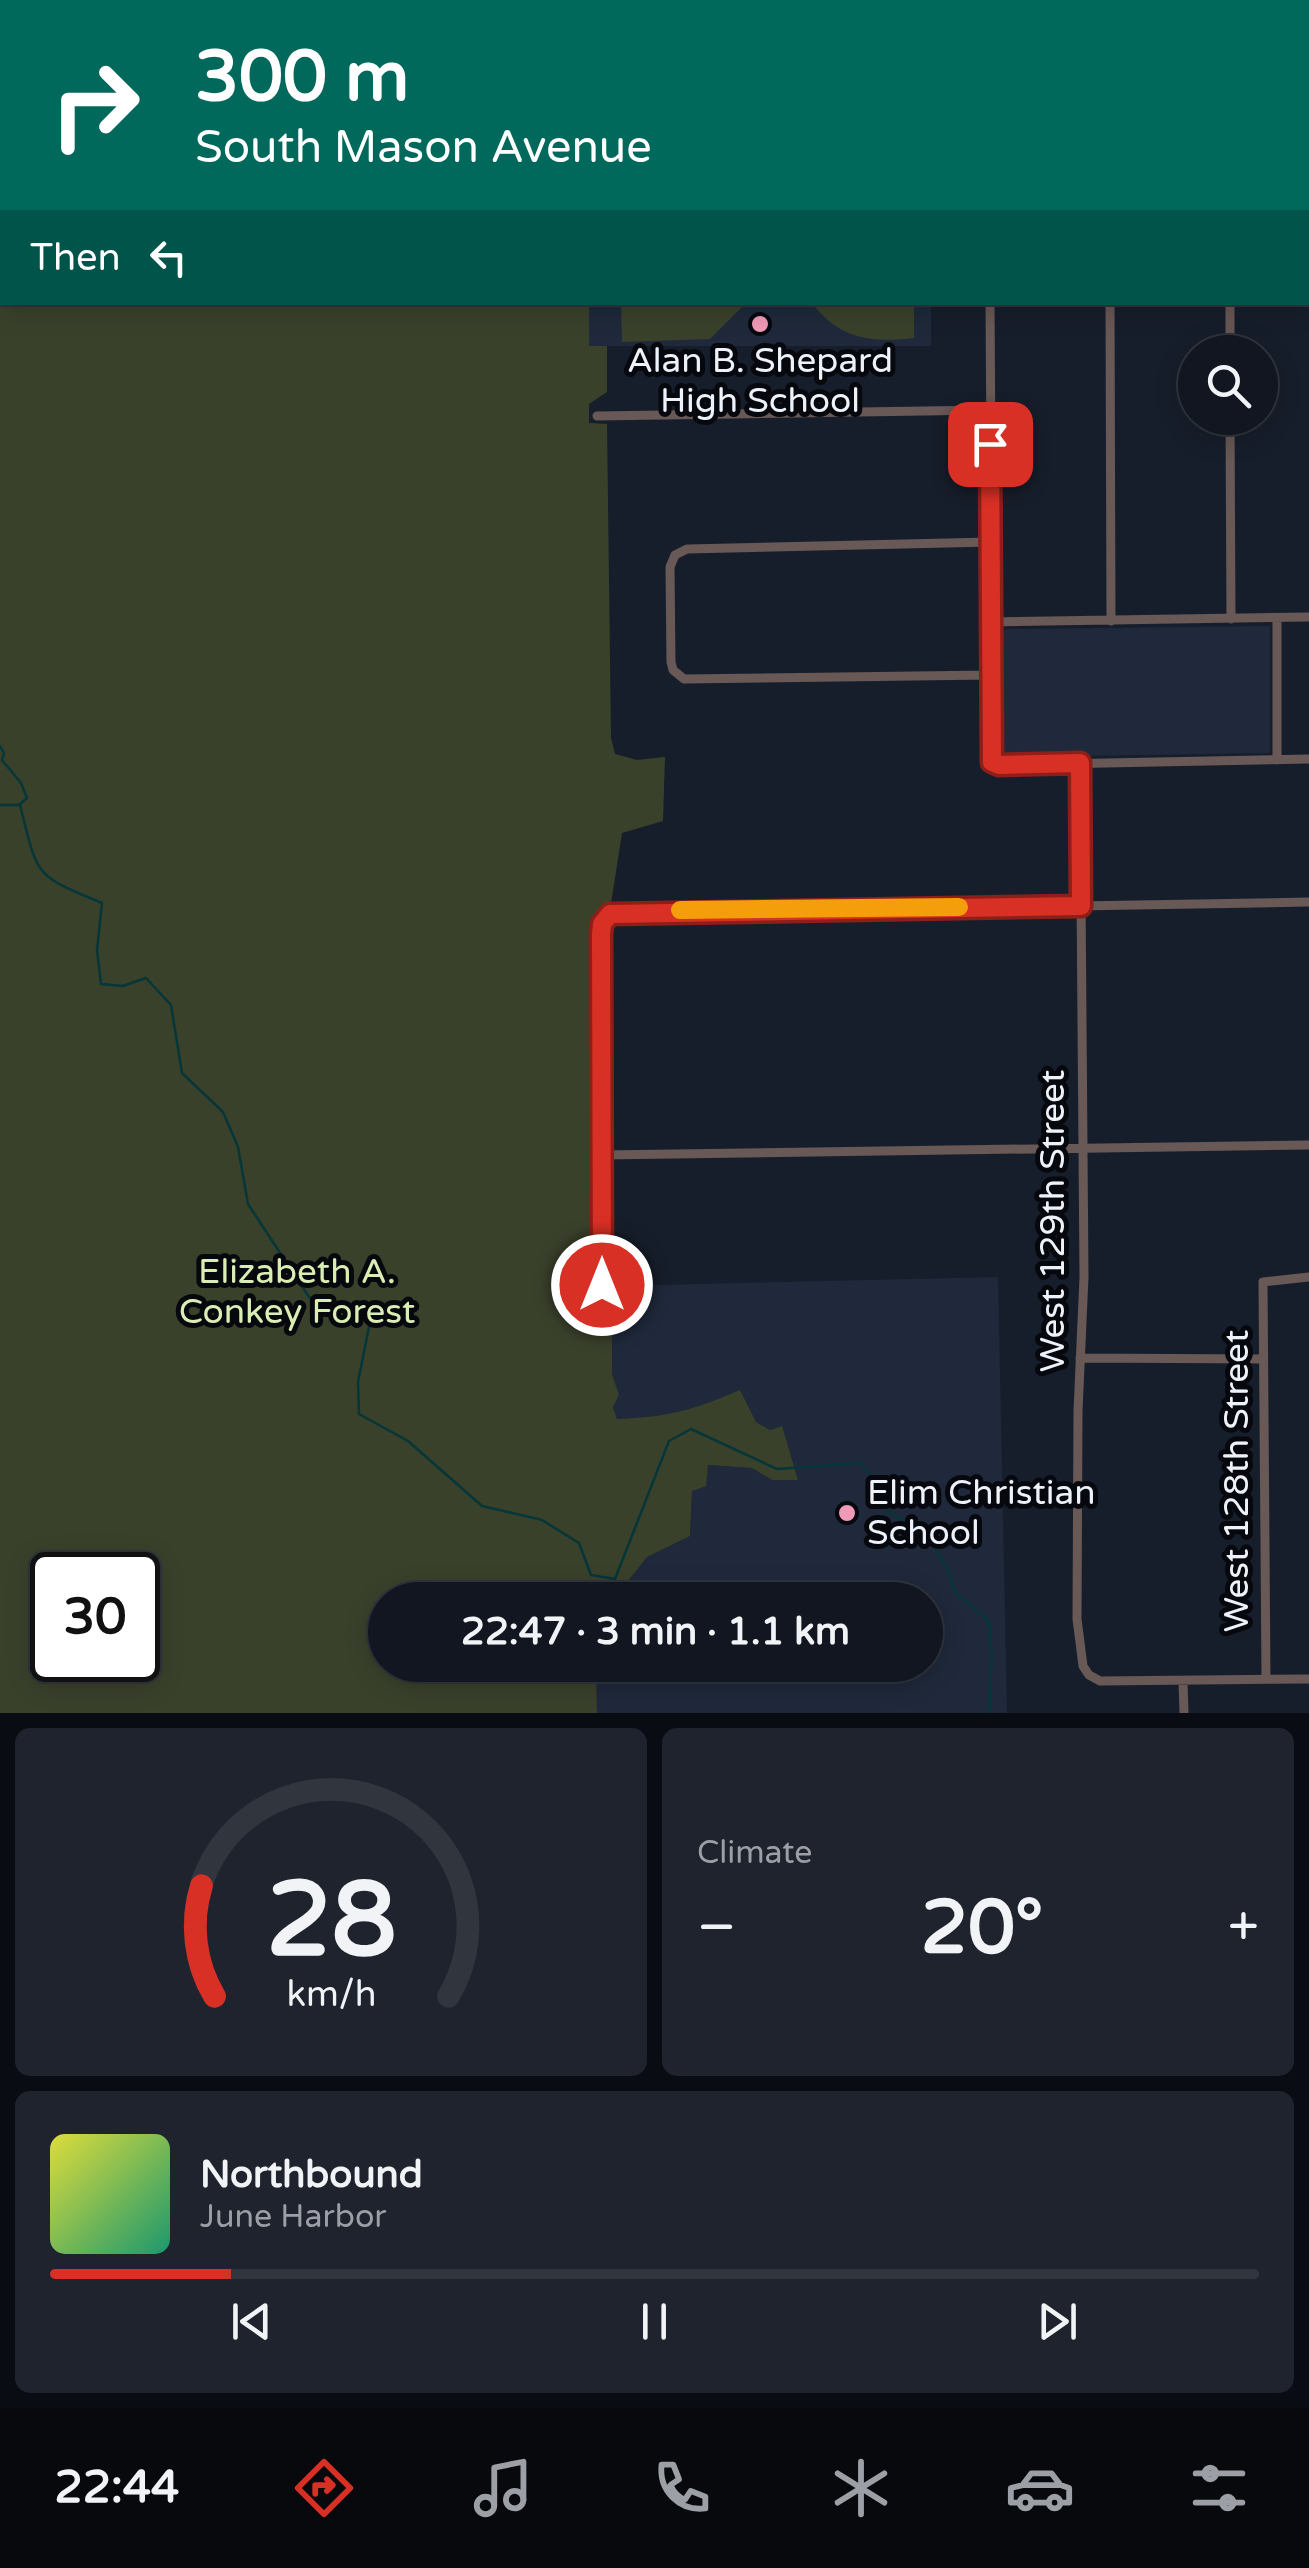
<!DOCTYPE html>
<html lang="en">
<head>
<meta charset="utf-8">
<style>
  body { margin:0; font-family:"Varela Round",sans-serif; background:#1e232d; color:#f1f3f6; height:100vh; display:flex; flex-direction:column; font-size:38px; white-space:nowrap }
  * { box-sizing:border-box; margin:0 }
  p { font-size:32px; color:#9c9fa5 }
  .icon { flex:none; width:55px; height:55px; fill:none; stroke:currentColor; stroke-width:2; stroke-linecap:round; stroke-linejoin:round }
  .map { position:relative; height:1713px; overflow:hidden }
  .panel { display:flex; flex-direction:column; gap:15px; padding:15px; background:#090c12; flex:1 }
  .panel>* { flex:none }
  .top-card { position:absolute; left:0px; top:0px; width:1310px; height:305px; box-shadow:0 5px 25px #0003,0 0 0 2px #30353e; background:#00695c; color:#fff; overflow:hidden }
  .buttons { position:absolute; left:1178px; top:335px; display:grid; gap:20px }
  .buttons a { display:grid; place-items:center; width:100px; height:100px; border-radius:50%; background:#111620; box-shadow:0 5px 25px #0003,0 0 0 2px #30353e; font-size:50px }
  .speed { position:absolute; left:30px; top:1552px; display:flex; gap:20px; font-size:50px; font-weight:700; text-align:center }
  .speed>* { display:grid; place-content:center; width:130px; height:130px; border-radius:50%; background:#111620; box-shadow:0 5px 25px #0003,0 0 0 2px #30353e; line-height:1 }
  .speed .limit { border:5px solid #111; border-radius:15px; background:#fff; color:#111 }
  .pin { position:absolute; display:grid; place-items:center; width:85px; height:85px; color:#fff; margin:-42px; border-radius:20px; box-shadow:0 5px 15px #0006 }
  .me { position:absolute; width:110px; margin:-55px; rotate:0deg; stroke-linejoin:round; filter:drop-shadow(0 0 8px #0008) }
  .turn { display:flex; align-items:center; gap:35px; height:210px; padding:0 30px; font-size:45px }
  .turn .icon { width:130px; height:130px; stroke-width:2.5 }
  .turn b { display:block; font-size:70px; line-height:85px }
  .then { display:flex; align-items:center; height:95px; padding:0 30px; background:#0003; gap:20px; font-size:38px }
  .big { font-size:75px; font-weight:700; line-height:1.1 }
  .panel .card { flex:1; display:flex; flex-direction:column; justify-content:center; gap:15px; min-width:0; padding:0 35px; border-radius:15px; background:#1e232d }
  .panel .dial { align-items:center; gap:0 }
  .dial svg { height:260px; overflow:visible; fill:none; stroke:#30353e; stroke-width:7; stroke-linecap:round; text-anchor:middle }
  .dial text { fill:#f1f3f6; stroke:none }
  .song { display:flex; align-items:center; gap:30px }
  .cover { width:120px; height:120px; border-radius:15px; background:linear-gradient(135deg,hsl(60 70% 55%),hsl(160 70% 35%)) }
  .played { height:10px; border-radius:5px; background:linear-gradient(90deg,#d93025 15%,#30353e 15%) }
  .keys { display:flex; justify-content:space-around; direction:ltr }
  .heat { display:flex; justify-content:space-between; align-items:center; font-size:55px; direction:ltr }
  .panel .tiles { flex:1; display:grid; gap:15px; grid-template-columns:1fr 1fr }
  .card:last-child { grid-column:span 2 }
  .trip { position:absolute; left:368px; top:1582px; width:575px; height:100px; border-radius:50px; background:#111620; box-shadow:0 5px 25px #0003,0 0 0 2px #30353e; font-weight:700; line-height:100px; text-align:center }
  .tabs { display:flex; height:160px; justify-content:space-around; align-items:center; background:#07090d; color:#9c9fa5 }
  .tabs .icon { width:70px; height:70px }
  .tabs .on { color:#d93025 }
  .tabs b { font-size:45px; color:#f1f3f6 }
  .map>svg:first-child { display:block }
  .built { fill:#1f293b }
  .green { fill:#3a412b; fill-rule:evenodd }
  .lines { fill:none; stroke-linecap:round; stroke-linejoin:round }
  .stream { stroke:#053639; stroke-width:2.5 }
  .street { stroke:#685856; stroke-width:9 }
  .route-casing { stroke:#8d1f18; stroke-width:25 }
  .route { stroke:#d93025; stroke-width:18 }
  .slow { stroke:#f59e0b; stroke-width:18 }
  .poi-dot { fill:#f09ab7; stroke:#06080e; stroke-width:4 }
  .labels { text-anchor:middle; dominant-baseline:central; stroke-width:10; stroke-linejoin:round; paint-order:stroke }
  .poi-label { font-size:35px; fill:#ecf1fa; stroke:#06080e }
  .street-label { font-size:35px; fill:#ecf1fa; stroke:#06080e }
  .park-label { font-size:35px; fill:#daeeb4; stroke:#06080e }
</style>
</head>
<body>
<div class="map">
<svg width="1309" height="1713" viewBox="0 0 1309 1713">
  <rect width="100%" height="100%" fill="#171e2b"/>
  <!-- built -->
  <path class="built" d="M592 0H930V2H592Z
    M589 303H931V346H589Z
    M1270 626V753L1010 757 1002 748 1001 634 1006 629Z
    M998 1277 1007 1713H597L596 1665H925V1600H613L647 1557 690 1536 692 1491 707 1465 752 1468 772 1480 798 1479 781 1426 770 1430 756 1422 740 1390 697 1409 666 1417 617 1419 613 1407 619 1395 612 1374 611 1286Z"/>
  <!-- green -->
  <path class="green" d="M0 271 2 302 589 303V346H607V392L589 404V423L607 424 611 738 615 754 637 760 665 757 663 821 622 833 610 910 601 915 592 928 594 1289 610 1300 612 1307V1374L619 1395 613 1407 617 1419C669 1417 693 1410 740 1390L756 1422 770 1430 782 1426 798 1480H772L752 1468 708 1465 706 1486 692 1491 690 1536 647 1557 613 1600H385V1665H596L597 1713H0ZM52 1575H138V1660H52Z
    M621 303V302L746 303 710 339 622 342Z
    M812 303H914V338C871 343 839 339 812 303Z"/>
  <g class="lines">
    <!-- stream -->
    <path class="stream" d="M0 746 4 753 2 760 21 783 27 798 19 805
      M0 805H20C38 876 33 875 102 903L97 950 101 984 123 986 146 978 171 1005 182 1073 223 1112 238 1147 248 1204 309 1297 370 1322 358 1382 359 1414 408 1441 482 1506 542 1520 579 1543 591 1575 615 1579 669 1441 691 1429 777 1469 860 1463 872 1476 871 1497 882 1508 927 1533 949 1572 955 1593 988 1620 992 1654 989 1713"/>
    <!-- street -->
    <path class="street" d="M81 0V2
      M231 0 235 2
      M496 0 499 2
      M989 0V2
      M1109 0V2
      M1228 0V2
      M274 2 275 0
      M429 2 433 0
      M538 2 539 0
      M0 216H2
      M1308 251H1309
      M990 302 993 762 999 765 1309 759
      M1110 302 1111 621
      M1230 302V352
      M597 416 989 410
      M1230 418 1231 619
      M991 622 1309 617
      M990 675 684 679 673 670 671 662 670 567 675 555 687 549 991 542
      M1277 760V618
      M1080 763 1084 1277 1078 1411 1077 1619 1083 1666 1089 1675 1100 1681 1309 1679
      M602 1155 1309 1145
      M602 1285 601 935 602 924 610 914 1309 902
      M1080 1358 1263 1359
      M1266 1679 1263 1282 1309 1277
      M1183 1681 1184 1713"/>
  </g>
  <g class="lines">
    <defs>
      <path id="route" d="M602 1285 601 935 602 924 610 914 1081 906 1080 763 999 765 992 762 990 444"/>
    </defs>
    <!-- route casing -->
    <use href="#route" class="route-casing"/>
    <!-- route -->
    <use href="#route" class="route"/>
    <!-- slow -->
    <path class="slow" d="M680 910 959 907"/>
  </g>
  <!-- markers -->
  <g class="poi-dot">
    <circle cx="760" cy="324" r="10"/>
    <circle cx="847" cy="1513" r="10"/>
  </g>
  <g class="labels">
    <!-- poi labels -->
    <g class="poi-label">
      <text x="760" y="361">Alan B. Shepard<tspan x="760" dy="40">High School</tspan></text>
      <text x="867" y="1493" text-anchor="start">Elim Christian<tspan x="867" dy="40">School</tspan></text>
    </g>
    <!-- street labels -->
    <g class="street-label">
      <text transform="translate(1053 1221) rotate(-90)">West 129th Street</text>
      <text transform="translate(1237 1481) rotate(-90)">West 128th Street</text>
    </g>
    <!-- park labels -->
    <g class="park-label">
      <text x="297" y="1272">Elizabeth A.<tspan x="297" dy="40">Conkey Forest</tspan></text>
    </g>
  </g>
</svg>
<div class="buttons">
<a><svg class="icon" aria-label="search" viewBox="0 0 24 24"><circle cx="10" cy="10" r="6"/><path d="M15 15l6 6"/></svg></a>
</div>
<div class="speed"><div class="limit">30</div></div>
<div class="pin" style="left:990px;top:444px;background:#d93025"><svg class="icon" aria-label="arrive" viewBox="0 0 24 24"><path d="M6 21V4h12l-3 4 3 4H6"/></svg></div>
<svg class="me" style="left:602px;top:1285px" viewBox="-20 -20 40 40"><circle r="17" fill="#d93025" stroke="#fff" stroke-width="3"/><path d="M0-11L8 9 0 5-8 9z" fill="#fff"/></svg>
<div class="trip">22:47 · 3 min · 1.1 km</div>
<div class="top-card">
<div class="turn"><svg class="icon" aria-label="right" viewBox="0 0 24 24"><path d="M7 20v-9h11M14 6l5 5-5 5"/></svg><div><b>300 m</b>South Mason Avenue</div></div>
<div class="then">Then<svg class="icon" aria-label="left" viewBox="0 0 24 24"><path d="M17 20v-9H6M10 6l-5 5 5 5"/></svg></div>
</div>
</div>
<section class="panel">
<div class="tiles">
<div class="card dial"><svg viewBox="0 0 100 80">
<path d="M14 69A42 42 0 1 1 86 69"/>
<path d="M14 69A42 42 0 0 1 10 35" stroke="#d93025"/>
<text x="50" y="56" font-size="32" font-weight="700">28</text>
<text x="50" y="72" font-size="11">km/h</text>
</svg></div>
<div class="card"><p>Climate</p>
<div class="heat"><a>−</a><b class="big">20°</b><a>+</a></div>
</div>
<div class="card">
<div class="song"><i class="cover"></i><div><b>Northbound</b><p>June Harbor</p></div></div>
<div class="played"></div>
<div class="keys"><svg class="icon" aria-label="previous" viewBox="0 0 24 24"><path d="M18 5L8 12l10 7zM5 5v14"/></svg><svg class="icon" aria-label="pause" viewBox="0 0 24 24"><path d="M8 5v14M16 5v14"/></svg><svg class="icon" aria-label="next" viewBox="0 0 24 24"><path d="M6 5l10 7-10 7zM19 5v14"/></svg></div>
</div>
</div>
</section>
<nav class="tabs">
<b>22:44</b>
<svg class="icon on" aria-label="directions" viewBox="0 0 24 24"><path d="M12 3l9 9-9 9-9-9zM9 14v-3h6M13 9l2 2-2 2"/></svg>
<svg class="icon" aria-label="music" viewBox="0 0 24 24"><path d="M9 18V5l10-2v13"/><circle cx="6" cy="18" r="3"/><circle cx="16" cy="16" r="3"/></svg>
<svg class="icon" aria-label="phone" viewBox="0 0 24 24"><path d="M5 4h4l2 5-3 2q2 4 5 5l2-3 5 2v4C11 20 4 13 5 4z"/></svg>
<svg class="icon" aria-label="climate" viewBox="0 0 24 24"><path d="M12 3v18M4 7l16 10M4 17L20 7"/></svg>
<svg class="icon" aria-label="car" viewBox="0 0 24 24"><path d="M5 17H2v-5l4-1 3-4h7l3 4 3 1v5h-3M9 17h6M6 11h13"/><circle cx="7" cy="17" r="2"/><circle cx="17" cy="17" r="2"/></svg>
<svg class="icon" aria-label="filters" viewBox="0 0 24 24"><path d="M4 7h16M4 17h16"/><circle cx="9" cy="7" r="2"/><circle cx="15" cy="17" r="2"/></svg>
</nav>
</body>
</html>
